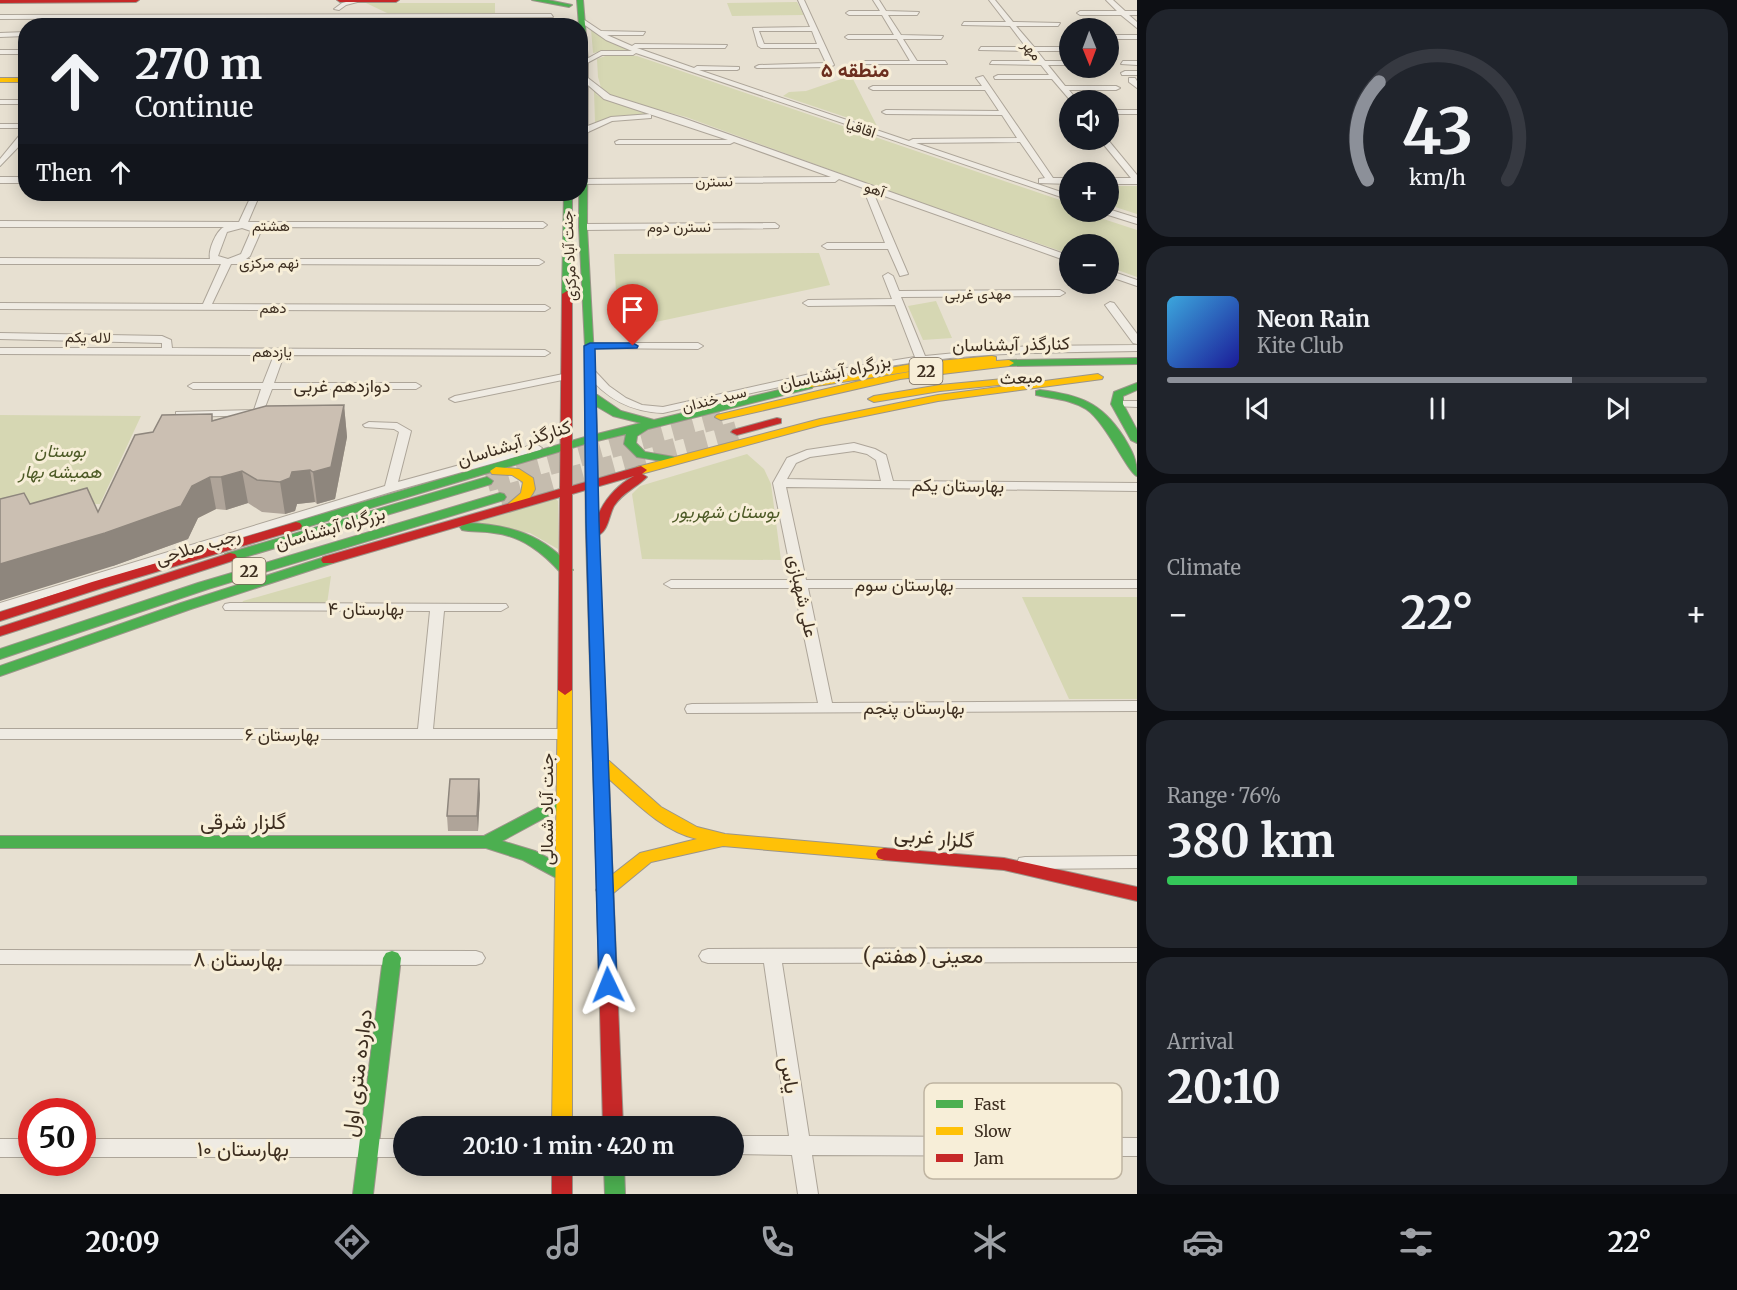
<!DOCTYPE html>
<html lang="en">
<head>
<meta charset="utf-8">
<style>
  body { margin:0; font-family:Merriweather,Vazirmatn,serif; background:#20242c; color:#f1f3f6; height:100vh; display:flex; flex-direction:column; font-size:22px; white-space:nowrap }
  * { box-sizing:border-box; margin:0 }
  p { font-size:20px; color:#9ea1a6 }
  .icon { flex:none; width:33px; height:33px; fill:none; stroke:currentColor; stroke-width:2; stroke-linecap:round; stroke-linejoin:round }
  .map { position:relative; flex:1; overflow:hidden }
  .sheet { display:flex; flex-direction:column; gap:9px; padding:9px; background:#0d0f14; width:600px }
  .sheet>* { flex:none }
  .top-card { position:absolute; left:18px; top:18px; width:570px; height:183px; border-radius:24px; box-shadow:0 3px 15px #0003; background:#171b24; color:#f1f3f6; overflow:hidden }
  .needle { width:39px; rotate:179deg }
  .tools { position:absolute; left:1059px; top:18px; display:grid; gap:12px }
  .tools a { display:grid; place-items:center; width:60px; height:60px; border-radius:50%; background:#171b24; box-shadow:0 3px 15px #0003; font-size:30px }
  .speed { position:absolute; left:18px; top:1098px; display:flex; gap:12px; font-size:30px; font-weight:700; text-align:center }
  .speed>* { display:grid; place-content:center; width:78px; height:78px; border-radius:50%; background:#171b24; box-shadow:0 3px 15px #0003; line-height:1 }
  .speed .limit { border:9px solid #d22; background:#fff; color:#111 }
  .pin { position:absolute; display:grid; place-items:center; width:51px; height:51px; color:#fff; margin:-62px -26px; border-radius:50% 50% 50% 0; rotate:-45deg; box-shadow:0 0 6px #0007 }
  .pin .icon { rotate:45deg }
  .me { position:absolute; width:66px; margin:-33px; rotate:358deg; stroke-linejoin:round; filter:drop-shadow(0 0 4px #0008) }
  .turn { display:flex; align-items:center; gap:21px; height:126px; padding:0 18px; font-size:27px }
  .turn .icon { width:78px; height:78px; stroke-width:2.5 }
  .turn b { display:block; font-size:42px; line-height:51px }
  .then { display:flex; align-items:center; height:57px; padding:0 18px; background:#0003; gap:12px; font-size:22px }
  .big { font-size:45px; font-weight:700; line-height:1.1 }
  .sheet .tile { flex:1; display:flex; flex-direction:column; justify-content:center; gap:9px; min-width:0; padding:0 21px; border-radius:24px; background:#20242c }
  .sheet .dial { align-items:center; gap:0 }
  .dial svg { height:156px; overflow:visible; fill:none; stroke:#363941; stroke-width:7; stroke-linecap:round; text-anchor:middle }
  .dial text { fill:#f1f3f6; stroke:none }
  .song { display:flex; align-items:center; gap:18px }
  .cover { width:72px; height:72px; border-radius:9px; background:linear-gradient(135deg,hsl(200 70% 55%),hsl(240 70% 35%)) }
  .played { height:6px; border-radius:3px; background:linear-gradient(90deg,#8c9099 75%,#363941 75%) }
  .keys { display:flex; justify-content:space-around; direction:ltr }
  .heat { display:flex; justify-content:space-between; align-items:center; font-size:33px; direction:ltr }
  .charge { height:9px; border-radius:4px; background:linear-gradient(90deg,#34c759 76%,#363941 0) }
  .trip { position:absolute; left:393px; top:1116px; width:351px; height:60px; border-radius:30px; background:#171b24; box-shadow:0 3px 15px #0003; font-weight:700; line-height:60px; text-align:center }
  .tabs { display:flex; height:96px; justify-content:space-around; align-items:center; background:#090b0e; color:#9ea1a6 }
  .tabs .icon { width:42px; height:42px }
  .tabs .current { color:#8c9099 }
  .tabs b { font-size:27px; color:#f1f3f6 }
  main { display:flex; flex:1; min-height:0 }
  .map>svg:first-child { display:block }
  .green { fill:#d6d7b3 }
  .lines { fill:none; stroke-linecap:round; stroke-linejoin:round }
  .highway-tunnel { stroke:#c5bcae; stroke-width:22; stroke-dasharray:22 10; stroke-linecap:butt }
  .street-casing { stroke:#ada599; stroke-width:2 }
  .fast-casing { stroke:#9c958a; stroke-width:2 }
  .slow-casing { stroke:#9c958a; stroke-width:2 }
  .jam-casing { stroke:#9c958a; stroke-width:2 }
  .street { fill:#efebe3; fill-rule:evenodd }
  .fast { fill:#4caf50; fill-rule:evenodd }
  .slow { fill:#ffc107; fill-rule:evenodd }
  .jam { fill:#c62828; fill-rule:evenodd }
  .wall { fill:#afa499 }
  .shaded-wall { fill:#8e867d }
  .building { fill:#cbbfb2; stroke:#8e867d; stroke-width:1.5 }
  .route { fill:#1a73e8; stroke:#114b97; stroke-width:1.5 }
  .labels { text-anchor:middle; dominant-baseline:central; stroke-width:6; stroke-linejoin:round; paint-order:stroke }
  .far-street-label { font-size:15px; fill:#3d2e20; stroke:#f7eed8 }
  .shield { fill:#f7eed8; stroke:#756857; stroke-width:1.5 }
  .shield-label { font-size:16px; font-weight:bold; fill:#3d2e20 }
  .street-label { font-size:18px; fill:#3d2e20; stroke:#f7eed8 }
  .park-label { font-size:18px; font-style:italic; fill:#4d5a26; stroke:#f7eed8 }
  .far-district-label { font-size:20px; font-weight:bold; fill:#6b2e1e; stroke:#f7eed8 }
  .near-street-label { font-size:21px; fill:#3d2e20; stroke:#f7eed8 }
  .key { fill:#f7eed8; stroke:#bfb4a1; stroke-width:1.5 }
  .key-label { font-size:16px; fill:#3d2e20 }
</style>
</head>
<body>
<main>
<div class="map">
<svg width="1137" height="1194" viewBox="0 0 1137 1194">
  <rect width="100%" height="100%" fill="#e7e0d1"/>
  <!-- green -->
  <path class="green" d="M797 2 804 15 732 16 727 3Z
    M366 3H495V13H387Z
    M405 17H552L551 26 424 25Z
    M591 29 605 39 641 53 610 50 593 53Z
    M611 54 637 56 1069 203 1070 212H1082L1137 230V277L1109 267 1108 244H1070L1069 254 897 194 686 117 621 100 602 91 598 77 597 59Z
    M847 77H852L878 128 783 96 789 92 806 91Z
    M594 90 597 95 603 98 655 115 616 116 595 123Z
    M1108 186H1137V214L1109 205Z
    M819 253 830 285 618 330 614 254Z
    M936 301 952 338 923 340 908 306Z
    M0 415 141 416 100 504H15L0 521Z
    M747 454 764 469 771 484 781 560 642 559 632 494 640 486Z
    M556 499 558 501V549L530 533 466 525Z
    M331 576 327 604 241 605 243 601Z
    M1022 597H1137V699H1069Z"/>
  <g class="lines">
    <!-- highway-tunnel -->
    <path class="highway-tunnel" d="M487 481 721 417
      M500 497 737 432"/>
    <defs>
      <path id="street" d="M354 0 361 1 346 5 339 10 334 9 342 3Z
        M798 0H804L834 65 830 67 757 68 755 67 759 65 826 63 819 48H761L758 46 753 28 810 27ZM759 31H812L817 44H764Z
        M873 0H879L886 11 919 12 917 15H888L901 35 943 36 941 39H903L917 61H945L947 64H859L861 61H910L897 39H848L845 37 848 35H894L882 15H849L846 13 849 11H880Z
        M989 0H995L1013 22 1060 23 1058 26H1016L1034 47H1070V51H1037L1045 61H1070V65H1048L1065 86H1116L1120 88 1116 90H1069L1077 100H1070L1052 79H995L994 77 998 75H1049L1041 65 990 64 992 61H1038L1030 51 979 50 981 47H1026L1010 26 962 25 964 22H1006Z
        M1106 0H1113L1125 11H1137V15H1129L1137 22V28L1121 15H1080L1077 13 1080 11H1117Z
        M551 14 553 17 0 19V15Z
        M579 19H583L601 31 645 32 643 35H607L632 46 635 44 727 45 725 48H637L694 68 697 66 739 67V69L737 70H699L909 141 913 139 1017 138 1002 115 886 114 882 112 886 110 999 111 985 90H873L869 88 873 86H982L976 78 983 76 1053 178H1070V184L1039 183V179L1045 178 1020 142 916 143 1070 195V200L636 53 633 55H602L587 63H583V61L601 51H632L606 40 579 21Z
        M26 32V36L0 37V33Z
        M1108 35H1137V39H1108Z
        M0 50H26V54H0Z
        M1123 61H1137V65L1121 64Z
        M1125 71H1137V75H1122L1121 73Z
        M584 75 610 95 683 118 1070 256V262L873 192 908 274 900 276 888 249H827L822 246 827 243H885L863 188 839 179 835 182 580 184 582 179 831 177 734 142 730 144H616L615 142 619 140H728L604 99 581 79V75Z
        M1129 78H1135L1137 81V88L1129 82Z
        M0 100H26V104H0Z
        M1108 110H1137V114H1108Z
        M651 114V118L612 121 586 133H580V129L611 117Z
        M0 124H26V128H0Z
        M23 131H26V139L0 166V159Z
        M1100 140H1108L1137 175V184H1108V178H1131Z
        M0 177H26V183H0Z
        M252 194H260L248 222H543L547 225 543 228 257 227 261 231 250 256 246 259H539L544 262 539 265 231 264 212 304 545 305 550 308 545 311 0 309V303L203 304 221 264H0V258L210 259C208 250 216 231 224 227H0V221L239 222ZM242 228 251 231 241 254 228 259 218 256 227 232Z
        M1108 209 1137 218V224L1105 214 1104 212H1108Z
        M775 223 779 226 778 228 583 230 579 227 583 224Z
        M1108 270 1137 280V286L1108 276Z
        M888 273 893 276 899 291 1060 290 1065 293 1060 296 901 297 925 356 1028 346 1137 345V351C1074 352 1012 352 950 358 854 368 757 392 663 413 630 412 605 398 585 372L586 370H594L609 386 626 398 642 405 663 407 810 374 915 357 895 305 808 306 803 303 808 300 892 299 883 276Z
        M1110 302 1114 303 1137 334V344L1133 343 1105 305Z
        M0 333 162 336 171 340 172 348 545 350 550 353 545 356 284 355 274 383H416L421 386 416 389H272L262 415 180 417 176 416V412L254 410 261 389H193L188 386 193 383H263L274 355 0 354V348H162V343L0 339Z
        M590 343H698L703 346 698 349 586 348 585 346Z
        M568 373 572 374V378L455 402 449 399 455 396Z
        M1117 401H1137V407L1113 406V402Z
        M369 422 397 423 411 431 398 482 536 444 542 448 540 450 394 491 0 611V603L385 486 399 432 394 429 365 427 363 425Z
        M854 443 875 449 886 455 893 481 1137 483V491L786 487 806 580H1137V588H808L832 703 1137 701V711L687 713 685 709 687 705 692 704 818 703 794 588H671L664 584 671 580H793L773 483 787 458 807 450ZM854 451 867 454 876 460 881 481 787 479 796 463 810 457Z
        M230 603 506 604 508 607 501 611H444L433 729H564L569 730 572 734 569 738 564 739H0V729H418L430 611 225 610 223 607 225 604Z
        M1137 856V868L1025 869 1019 868 1017 863 1019 858 1025 857Z
        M1137 948V962L782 963 809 1136 1137 1138V1156L812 1155 818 1194H798L792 1155 734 1154V1136H789L764 963H708L702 961 699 956 702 951 708 949Z
        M0 950 476 951 482 953 485 958 482 963 476 965 0 964Z
        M0 1139H32V1157H0Z
        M82 1139H404V1157H82Z"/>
      <path id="fast" d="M532 0H548L572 5 569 7Z
        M577 0H583L588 62 587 227 596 394 621 411 654 420 808 383 813 386 812 388 648 429 637 436 636 443 645 452 674 457 676 460 674 463 637 457 624 444 626 434 597 441 598 536 597 539H587L586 536 585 444 300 529H292L290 526 292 523 585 437V346L579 227 580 26H579ZM596 406 613 416 641 423 597 434Z
        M564 194H572V294L567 297 562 294Z
        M1137 358V364L1009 366 1004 363 1009 360Z
        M1137 383V390L1123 396V404L1137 430V443L1131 440 1111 404 1114 392Z
        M1040 390C1079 395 1101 402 1123 436 1132 451 1137 459 1137 476 1128 473 1106 422 1086 409 1070 399 1053 399 1036 395V391Z
        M487 477 493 481 491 484 235 560H225L223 557 225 554Z
        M500 493 504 494 506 497 504 500 208 589 0 659V649L198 583Z
        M466 523C508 524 546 535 573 570L566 574 561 573C543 553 522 536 494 533 483 531 472 532 462 530L460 527Z
        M328 556 335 560 333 563 191 609 0 676V666L181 603Z
        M564 794 570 796 572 800 570 804 502 841 535 851 570 870 572 875 570 880 564 882 523 860 486 848H0V836H484Z
        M392 951 398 953 401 958 373 1194H353L383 958 386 953Z
        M604 1166H624L625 1194H605Z"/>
      <path id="slow" d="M0 78H26V82H0Z
        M992 356 996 357V361L1009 360 1014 363 1009 366 900 379 721 420 715 417 717 415 864 380 931 368 804 388V384L808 383 917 363Z
        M1098 374 1103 377 1102 379 938 401 821 425 641 474 635 470 637 467 820 419 938 395Z
        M1014 378 1019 381 1018 383 940 391 874 402 868 399 874 396 940 385Z
        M496 467 519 469 533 478 535 489C530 500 521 510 509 508L507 505 521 493 523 482 512 475 492 474 490 471Z
        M592 532 598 536 608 760 661 807 697 827 725 834 884 848 890 850 892 854 890 858 884 860 723 846 651 862 611 895 605 897 599 895 596 890 599 885 640 853 697 839C662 831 635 802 609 779L612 860 610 865 604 866 598 865 596 860 586 536Z
        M565 685 572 690V1126H552L558 690Z"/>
      <path id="jam" d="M0 0H139L136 2 0 3Z
        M337 0H399L396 2H340Z
        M567 291 572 294V486L641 466 647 470 642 474 647 477C636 488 623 492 614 506 609 515 608 532 598 535L592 531C599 507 612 488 634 476L572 494V690L565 695 558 690 560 497 333 563H323L321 560 323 557 560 489 562 294Z
        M777 418 781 419V423L737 435 731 432 733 430Z
        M296 522 300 523 302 526 300 529 102 588 0 621V612L92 582Z
        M230 553 235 554 237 557 235 560 0 636V627Z
        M884 848 1004 858 1137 887V901L1004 870 884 860 878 858 876 854 878 850Z
        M604 854 610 855 612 860 623 1126H603L596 860 598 855Z
        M552 1166H572V1194H552Z"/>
    </defs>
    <!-- street casing -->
    <use href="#street" class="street-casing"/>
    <!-- fast casing -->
    <use href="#fast" class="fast-casing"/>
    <!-- slow casing -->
    <use href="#slow" class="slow-casing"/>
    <!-- jam casing -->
    <use href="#jam" class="jam-casing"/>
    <!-- street -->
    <use href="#street" class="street"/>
    <!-- fast -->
    <use href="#fast" class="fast"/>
    <!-- slow -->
    <use href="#slow" class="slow"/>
    <!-- jam -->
    <use href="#jam" class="jam"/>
  </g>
  <!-- wall -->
  <path class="wall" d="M344 405 347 437 335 499 317 504 315 502 297 504 295 511 285 514 262 512 248 503 226 510 216 509 198 518 188 539 113 566 30 504 98 512 153 432 213 420Z
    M480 794 478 831H448L447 816Z"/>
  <!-- shaded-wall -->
  <path class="shaded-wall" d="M344 405 347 437 335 499 317 504 313 472Z
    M310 470 315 502 297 504 295 511 285 514 280 482 292 472Z
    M242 471 248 503 226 510 221 477Z
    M210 477 216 509 198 518 188 539 113 566 0 601V564L192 486Z
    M479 779 480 794 478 831 477 816Z"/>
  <!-- building -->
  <path class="building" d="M344 405 331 467 313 472 310 470 292 472 290 478 280 482 257 480 242 471 221 477H210L192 486 181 506 105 533 0 564V499L24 493 30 504 87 488 98 512 135 435 153 432 162 415 212 414V421L266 406Z
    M450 779H479L477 816H447Z"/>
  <!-- route -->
  <path class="route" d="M633 343 638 346 637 348 595 349 599 522 617 985 615 990 608 992 602 990 599 985 586 522 584 346 590 343Z"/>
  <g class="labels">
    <!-- far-street labels -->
    <g class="far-street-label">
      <text transform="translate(1032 50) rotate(51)">مهر</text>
      <text transform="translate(861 128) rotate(19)">اقاقیا</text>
      <text transform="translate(714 181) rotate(-1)">نسترن</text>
      <text transform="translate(875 189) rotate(20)">آهو</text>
      <text x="271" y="225">هشتم</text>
      <text x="679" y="226">نسترن دوم</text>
      <text transform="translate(569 256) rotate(-93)">جنت آباد مرکزی</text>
      <text x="269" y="262">نهم مرکزی</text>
      <text x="978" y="293">مهدی غربی</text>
      <text x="273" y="307">دهم</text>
      <text transform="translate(88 337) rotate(1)">لاله یکم</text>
      <text x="272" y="351">یازدهم</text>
      <text transform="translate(714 399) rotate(-14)">سید خندان</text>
    </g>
    <!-- shield labels -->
    <g class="shield">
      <rect x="909.5" y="358" width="33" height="26" rx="4.5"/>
      <rect x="232.5" y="558" width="33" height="26" rx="4.5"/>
    </g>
    <g class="shield-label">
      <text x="926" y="371">22</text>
      <text x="249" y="571">22</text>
    </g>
    <!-- street labels -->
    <g class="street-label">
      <text transform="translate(1011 344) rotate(-1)">کنارگذر آبشناسان</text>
      <text transform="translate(835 372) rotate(-12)">بزرگراه آبشناسان</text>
      <text transform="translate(1021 377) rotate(-3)">مبعث</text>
      <text x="342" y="385">دوازدهم غربی</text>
      <text transform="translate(514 443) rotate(-17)">کنارگذر آبشناسان</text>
      <text transform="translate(958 485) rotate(1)">بهارستان یکم</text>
      <text transform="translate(330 528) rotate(-16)">بزرگراه آبشناسان</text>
      <text transform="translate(198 546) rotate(-17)">رجب صلاحی</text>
      <text x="904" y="584">بهارستان سوم</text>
      <text transform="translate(803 596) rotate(78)">علی شهبازی</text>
      <text x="366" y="608">بهارستان ۴</text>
      <text x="914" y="707">بهارستان پنجم</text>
      <text x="282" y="734">بهارستان ۶</text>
      <text transform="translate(546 809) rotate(-90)">جنت آباد شمالی</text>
    </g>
    <!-- park labels -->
    <g class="park-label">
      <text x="60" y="450">بوستان<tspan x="60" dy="21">همیشه بهار</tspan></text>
      <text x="726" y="511">بوستان شهریور</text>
    </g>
    <!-- far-district labels -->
    <g class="far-district-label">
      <text x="855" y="69">منطقه ۵</text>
    </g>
    <!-- near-street labels -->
    <g class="near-street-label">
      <text x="243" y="821">گلزار شرقی</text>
      <text transform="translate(934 837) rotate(5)">گلزار غربی</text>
      <text x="923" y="955">معینی (هفتم)</text>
      <text x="238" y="958">بهارستان ۸</text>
      <text transform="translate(357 1073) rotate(-83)">دوارده متری اول</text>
      <text transform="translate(790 1075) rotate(81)">یاس</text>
      <text x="243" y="1148">بهارستان ۱۰</text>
    </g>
  </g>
  <!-- legend -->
  <rect x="924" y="1083" width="198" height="96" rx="9" class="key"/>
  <rect x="936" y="1100" width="27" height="8" fill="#4caf50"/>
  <rect x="936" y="1127" width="27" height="8" fill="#ffc107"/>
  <rect x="936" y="1154" width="27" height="8" fill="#c62828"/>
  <g class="key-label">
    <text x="974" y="1110">Fast</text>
    <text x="974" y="1137">Slow</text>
    <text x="974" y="1164">Jam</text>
  </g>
</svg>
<div class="tools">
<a><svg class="needle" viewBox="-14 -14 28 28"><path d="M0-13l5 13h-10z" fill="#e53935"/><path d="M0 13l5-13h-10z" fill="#9ea1a6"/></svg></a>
<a><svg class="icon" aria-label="sound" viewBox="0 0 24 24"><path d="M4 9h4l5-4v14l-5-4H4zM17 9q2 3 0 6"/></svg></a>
<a>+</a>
<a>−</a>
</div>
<div class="speed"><div class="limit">50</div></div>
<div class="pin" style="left:633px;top:346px;background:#d93025"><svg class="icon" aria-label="arrive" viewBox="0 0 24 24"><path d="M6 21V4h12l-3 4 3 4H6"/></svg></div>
<svg class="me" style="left:608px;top:985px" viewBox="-20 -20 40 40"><path d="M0-17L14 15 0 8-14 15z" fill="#1a73e8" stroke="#fff" stroke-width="4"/></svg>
<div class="trip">20:10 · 1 min · 420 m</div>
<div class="top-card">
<div class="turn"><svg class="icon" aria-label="ahead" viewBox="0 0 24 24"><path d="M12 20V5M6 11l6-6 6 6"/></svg><div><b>270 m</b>Continue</div></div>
<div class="then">Then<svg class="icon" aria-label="ahead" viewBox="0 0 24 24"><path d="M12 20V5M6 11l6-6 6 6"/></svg></div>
</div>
</div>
<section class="sheet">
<div class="tile dial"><svg viewBox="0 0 100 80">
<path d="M14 69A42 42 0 1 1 86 69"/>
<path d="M14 69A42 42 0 0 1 20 19" stroke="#8c9099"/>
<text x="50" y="56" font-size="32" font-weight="700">43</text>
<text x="50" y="72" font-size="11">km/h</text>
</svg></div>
<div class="tile">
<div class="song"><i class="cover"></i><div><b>Neon Rain</b><p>Kite Club</p></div></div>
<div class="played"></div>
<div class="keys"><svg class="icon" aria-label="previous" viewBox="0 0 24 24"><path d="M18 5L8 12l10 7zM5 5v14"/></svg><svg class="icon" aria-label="pause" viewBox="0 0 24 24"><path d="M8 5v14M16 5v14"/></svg><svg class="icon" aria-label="next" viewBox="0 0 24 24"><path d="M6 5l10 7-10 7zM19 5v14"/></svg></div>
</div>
<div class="tile"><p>Climate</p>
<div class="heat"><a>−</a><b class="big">22°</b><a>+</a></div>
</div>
<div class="tile"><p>Range · 76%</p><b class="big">380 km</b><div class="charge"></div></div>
<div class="tile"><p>Arrival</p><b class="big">20:10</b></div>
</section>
</main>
<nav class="tabs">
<b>20:09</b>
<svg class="icon current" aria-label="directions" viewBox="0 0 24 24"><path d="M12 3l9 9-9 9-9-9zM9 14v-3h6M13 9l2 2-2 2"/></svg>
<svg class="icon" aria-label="music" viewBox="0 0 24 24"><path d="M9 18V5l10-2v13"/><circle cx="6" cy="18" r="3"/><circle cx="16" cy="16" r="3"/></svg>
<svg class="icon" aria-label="phone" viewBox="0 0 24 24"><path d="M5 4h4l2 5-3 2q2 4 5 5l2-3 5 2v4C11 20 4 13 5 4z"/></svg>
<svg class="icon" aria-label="climate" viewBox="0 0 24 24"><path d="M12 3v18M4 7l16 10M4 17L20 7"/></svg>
<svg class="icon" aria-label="car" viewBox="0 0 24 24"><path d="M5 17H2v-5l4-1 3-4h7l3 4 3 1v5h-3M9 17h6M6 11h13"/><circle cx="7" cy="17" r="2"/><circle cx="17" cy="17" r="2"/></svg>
<svg class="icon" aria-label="filters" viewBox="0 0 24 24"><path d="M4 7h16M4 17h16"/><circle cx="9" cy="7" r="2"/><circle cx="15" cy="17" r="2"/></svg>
<b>22°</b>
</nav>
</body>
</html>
